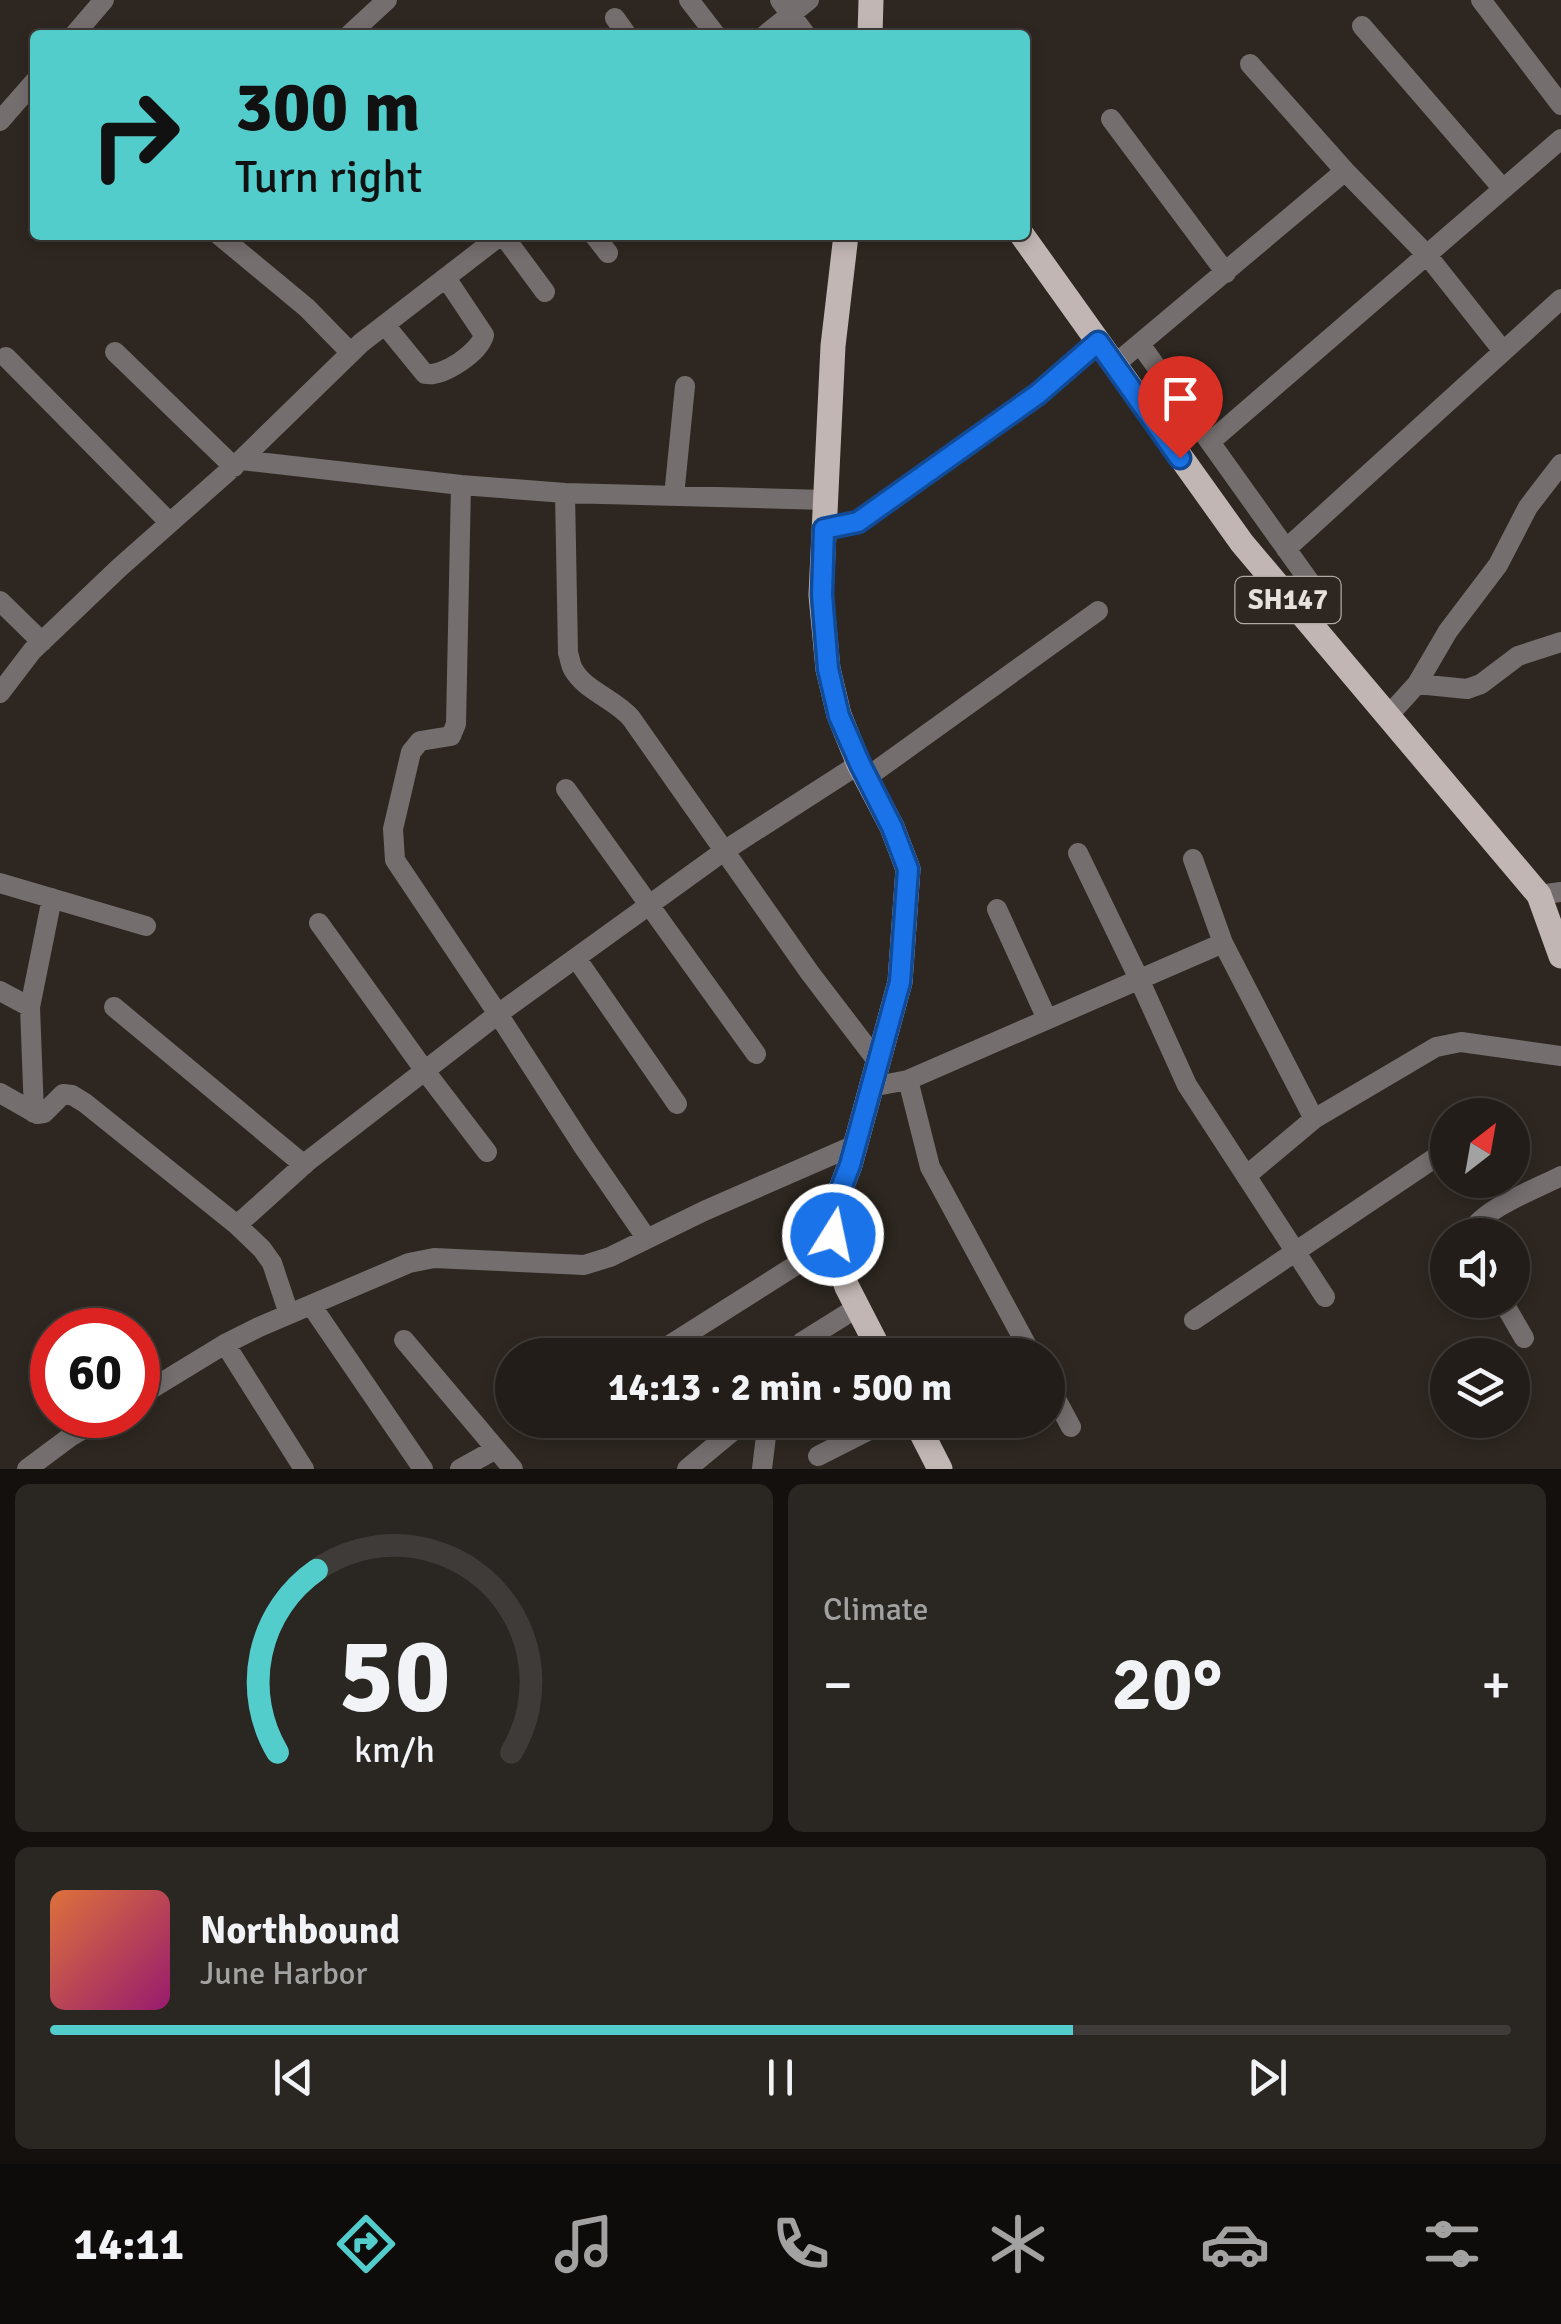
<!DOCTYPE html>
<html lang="en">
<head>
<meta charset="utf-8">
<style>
  body { margin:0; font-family:Signika,sans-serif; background:#2a2622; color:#f1f3f6; height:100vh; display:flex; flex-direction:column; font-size:38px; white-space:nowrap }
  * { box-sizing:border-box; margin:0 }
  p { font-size:32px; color:#a2a2a2 }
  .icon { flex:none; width:55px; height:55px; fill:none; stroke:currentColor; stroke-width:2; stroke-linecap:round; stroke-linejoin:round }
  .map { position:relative; height:1469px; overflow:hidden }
  .drawer { display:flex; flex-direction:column; gap:15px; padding:15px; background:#13100e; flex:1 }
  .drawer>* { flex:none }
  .guide { position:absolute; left:30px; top:30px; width:1000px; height:210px; border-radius:10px; box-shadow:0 5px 15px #0003,0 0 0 2px #3f3b38; background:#53cdcb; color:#111; overflow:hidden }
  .needle { width:65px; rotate:31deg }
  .tools { position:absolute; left:1430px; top:1098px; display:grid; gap:20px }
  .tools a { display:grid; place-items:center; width:100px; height:100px; border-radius:50%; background:#221d19; box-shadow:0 5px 15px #0003,0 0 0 2px #3f3b38; font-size:50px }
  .speed { position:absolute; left:30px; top:1308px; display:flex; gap:20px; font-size:50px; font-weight:700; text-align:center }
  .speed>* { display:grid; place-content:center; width:130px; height:130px; border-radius:50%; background:#221d19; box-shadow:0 5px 15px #0003,0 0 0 2px #3f3b38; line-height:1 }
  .speed .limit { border:15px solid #d22; background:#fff; color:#111 }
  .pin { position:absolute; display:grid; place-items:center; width:85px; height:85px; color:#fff; margin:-102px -42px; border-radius:50% 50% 50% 0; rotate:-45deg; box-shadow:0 0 10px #0007 }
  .pin .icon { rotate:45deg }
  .me { position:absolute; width:110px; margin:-55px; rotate:10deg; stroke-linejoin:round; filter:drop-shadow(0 0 8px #0008) }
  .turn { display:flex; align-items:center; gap:35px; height:210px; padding:0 40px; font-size:45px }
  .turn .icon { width:130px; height:130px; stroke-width:2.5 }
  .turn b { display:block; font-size:70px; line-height:85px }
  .big { font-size:75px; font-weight:800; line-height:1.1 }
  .drawer .widget { flex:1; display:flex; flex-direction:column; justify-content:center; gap:15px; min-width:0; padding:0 35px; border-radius:15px; background:#2a2622 }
  .drawer .dial { align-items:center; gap:0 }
  .dial svg { height:260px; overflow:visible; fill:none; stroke:#3f3b38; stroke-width:7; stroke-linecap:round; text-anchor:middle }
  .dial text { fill:#f1f3f6; stroke:none }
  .song { display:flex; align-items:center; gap:30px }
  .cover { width:120px; height:120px; border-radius:15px; background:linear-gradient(135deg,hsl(20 70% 55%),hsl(320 70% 35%)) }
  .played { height:10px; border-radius:5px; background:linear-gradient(90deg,#53cdcb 70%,#3f3b38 70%) }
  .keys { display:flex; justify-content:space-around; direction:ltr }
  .heat { display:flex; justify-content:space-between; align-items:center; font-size:55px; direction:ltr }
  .drawer .tiles { flex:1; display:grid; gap:15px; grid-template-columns:1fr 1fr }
  .widget:last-child { grid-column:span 2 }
  .trip { position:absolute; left:495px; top:1338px; width:570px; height:100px; border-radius:50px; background:#221d19; box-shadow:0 5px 15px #0003,0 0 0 2px #3f3b38; font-weight:800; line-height:100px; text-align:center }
  .tab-bar { display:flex; height:160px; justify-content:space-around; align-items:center; background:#0e0c0a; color:#a2a2a2 }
  .tab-bar .icon { width:70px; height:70px }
  .tab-bar .on { color:#53cdcb }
  .tab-bar b { font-size:45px; color:#f1f3f6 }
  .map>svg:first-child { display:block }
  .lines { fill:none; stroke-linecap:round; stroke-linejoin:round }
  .minor { stroke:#746f6e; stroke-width:20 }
  .major { stroke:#c1b6b3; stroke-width:25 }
  .route-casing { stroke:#114b97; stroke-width:25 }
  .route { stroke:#1a73e8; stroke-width:18 }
  .labels { text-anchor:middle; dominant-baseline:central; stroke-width:10; stroke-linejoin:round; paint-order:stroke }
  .shield { fill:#2e2721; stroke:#afa9a5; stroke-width:2.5 }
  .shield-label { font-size:28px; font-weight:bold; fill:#e6e1dd }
</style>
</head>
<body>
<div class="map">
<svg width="1561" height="1469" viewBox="0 0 1561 1469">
  <rect width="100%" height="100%" fill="#2e2721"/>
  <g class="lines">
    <!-- minor -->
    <path class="minor" d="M689 0 716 35
      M780 0 806 35
      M1481 0 1561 105
      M615 18 627 35
      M1362 26 1503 189
      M74 35 104 0
      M349 35 387 0
      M765 35 809 0
      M1250 64 1345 171 1427 255 1503 351
      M1111 119 1226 273
      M0 121 35 81
      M219 235 307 308 351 353
      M503 235 545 292
      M594 235 608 253
      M385 325 425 374C443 377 479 353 484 335L446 278
      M1140 344 1322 599
      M115 352 234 467
      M6 357 170 523
      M1113 366 1345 171
      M1210 442 1561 139
      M241 460 461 485 565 493 826 500
      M461 485 456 724 451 736 420 741 411 752 393 829 395 860 498 1014 583 1146 647 1239
      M565 493 568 653C570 658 570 664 573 669 585 691 615 699 631 718L810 973 878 1062
      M674 496 685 386
      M824 529 858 522 1038 394 1098 341
      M1286 549 1561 299
      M0 601 42 642
      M1417 684 1467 689 1481 684 1518 656 1561 642
      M0 693 32 651 119 568 241 460 361 343 501 235
      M1388 716 1417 684 1448 631 1498 565 1528 507 1561 464
      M866 778 1098 611
      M566 789 756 1054
      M1078 853 1139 979 1187 1085 1325 1297
      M1193 859 1223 943 1314 1119
      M0 883 146 926
      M1539 895 1561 892
      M997 909 1047 1019
      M319 923 425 1071 487 1152
      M576 958 677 1104
      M0 991 30 1007
      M114 1007 304 1165
      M908 1080 930 1167 1032 1355
      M871 1087 908 1080 1223 943
      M0 1093 37 1114 44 1113 63 1094 72 1095 85 1103 237 1225 262 1249 272 1263 289 1314
      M34 1113 30 1007 52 898
      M1246 1176 1314 1119 1436 1047 1461 1042 1561 1056
      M237 1225 308 1161 498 1014 724 851 859 764
      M1469 1235C1481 1209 1536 1189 1561 1176
      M1502 1300 1524 1338
      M311 1305 423 1469
      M1194 1320 1448 1149
      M404 1340 513 1469
      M225 1344 304 1469
      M654 1355 834 1241
      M788 1355 802 1342 858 1307
      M1048 1384 1071 1427
      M138 1397 225 1344 259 1327 409 1263 434 1258 584 1265 610 1257 704 1211 855 1145
      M818 1456 889 1420
      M27 1469 70 1437 107 1415
      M460 1469 496 1449
      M687 1469 746 1420
      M762 1469 768 1420"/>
    <!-- major -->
    <path class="major" d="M870 35 871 0
      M846 235 833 346 821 595 828 669 839 715 859 764 892 827 908 869 900 982 850 1165 833 1209V1235L836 1257 847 1287 882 1355
      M1022 235 1242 543 1539 895 1561 956
      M915 1420 940 1469"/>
  </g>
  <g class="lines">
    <defs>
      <path id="route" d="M833 1235V1209L850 1165 900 982 908 869 892 827 860 764 839 716 828 669 822 595 824 529 858 522 1038 394 1098 342 1180 458"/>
    </defs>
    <!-- route casing -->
    <use href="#route" class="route-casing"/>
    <!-- route -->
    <use href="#route" class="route"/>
  </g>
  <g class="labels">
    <!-- shield labels -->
    <rect class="shield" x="1235.5" y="577" width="105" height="46" rx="8"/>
    <g class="shield-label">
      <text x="1288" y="600">SH147</text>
    </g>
  </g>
</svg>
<div class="tools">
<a><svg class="needle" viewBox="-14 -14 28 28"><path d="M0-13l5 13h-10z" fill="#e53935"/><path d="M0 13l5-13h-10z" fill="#a2a2a2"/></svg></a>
<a><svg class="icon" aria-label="sound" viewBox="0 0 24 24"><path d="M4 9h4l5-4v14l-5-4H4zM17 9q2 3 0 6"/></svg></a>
<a><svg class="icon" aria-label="layers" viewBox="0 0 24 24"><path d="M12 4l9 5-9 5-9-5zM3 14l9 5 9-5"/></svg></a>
</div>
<div class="speed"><div class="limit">60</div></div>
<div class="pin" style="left:1180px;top:458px;background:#d93025"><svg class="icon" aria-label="arrive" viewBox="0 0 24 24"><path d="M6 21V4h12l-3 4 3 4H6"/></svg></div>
<svg class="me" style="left:833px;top:1235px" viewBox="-20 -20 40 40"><circle r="17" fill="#1a73e8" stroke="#fff" stroke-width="3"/><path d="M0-11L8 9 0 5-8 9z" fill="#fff"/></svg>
<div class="trip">14:13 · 2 min · 500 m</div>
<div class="guide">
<div class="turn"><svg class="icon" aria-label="right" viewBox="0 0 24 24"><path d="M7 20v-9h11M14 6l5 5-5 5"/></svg><div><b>300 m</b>Turn right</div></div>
</div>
</div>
<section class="drawer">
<div class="tiles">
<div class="widget dial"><svg viewBox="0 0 100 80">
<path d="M14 69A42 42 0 1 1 86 69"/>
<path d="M14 69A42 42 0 0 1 26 13" stroke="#53cdcb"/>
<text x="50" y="56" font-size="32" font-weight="700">50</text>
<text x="50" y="72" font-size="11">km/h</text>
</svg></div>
<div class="widget"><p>Climate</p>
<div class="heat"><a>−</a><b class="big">20°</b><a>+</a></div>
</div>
<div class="widget">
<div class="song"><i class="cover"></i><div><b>Northbound</b><p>June Harbor</p></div></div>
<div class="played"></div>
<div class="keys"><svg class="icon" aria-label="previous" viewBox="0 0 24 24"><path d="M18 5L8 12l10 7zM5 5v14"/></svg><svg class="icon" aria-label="pause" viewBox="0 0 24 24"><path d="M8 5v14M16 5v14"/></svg><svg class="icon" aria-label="next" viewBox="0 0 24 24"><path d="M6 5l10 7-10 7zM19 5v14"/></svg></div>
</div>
</div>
</section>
<nav class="tab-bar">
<b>14:11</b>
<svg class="icon on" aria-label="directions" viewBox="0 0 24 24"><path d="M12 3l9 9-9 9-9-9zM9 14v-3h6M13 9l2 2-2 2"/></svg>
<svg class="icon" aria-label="music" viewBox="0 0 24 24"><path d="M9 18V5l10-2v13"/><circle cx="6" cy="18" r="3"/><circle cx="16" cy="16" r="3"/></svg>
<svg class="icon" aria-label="phone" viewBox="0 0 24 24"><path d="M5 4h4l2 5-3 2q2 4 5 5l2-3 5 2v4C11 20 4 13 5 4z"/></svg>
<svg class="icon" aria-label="climate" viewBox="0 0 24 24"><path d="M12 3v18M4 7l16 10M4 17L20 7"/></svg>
<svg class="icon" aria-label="car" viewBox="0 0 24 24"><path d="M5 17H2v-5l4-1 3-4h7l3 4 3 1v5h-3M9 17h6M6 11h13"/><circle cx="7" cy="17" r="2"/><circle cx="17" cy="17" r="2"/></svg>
<svg class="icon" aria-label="filters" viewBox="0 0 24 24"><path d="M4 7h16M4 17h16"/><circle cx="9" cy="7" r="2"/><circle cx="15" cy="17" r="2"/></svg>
</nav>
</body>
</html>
